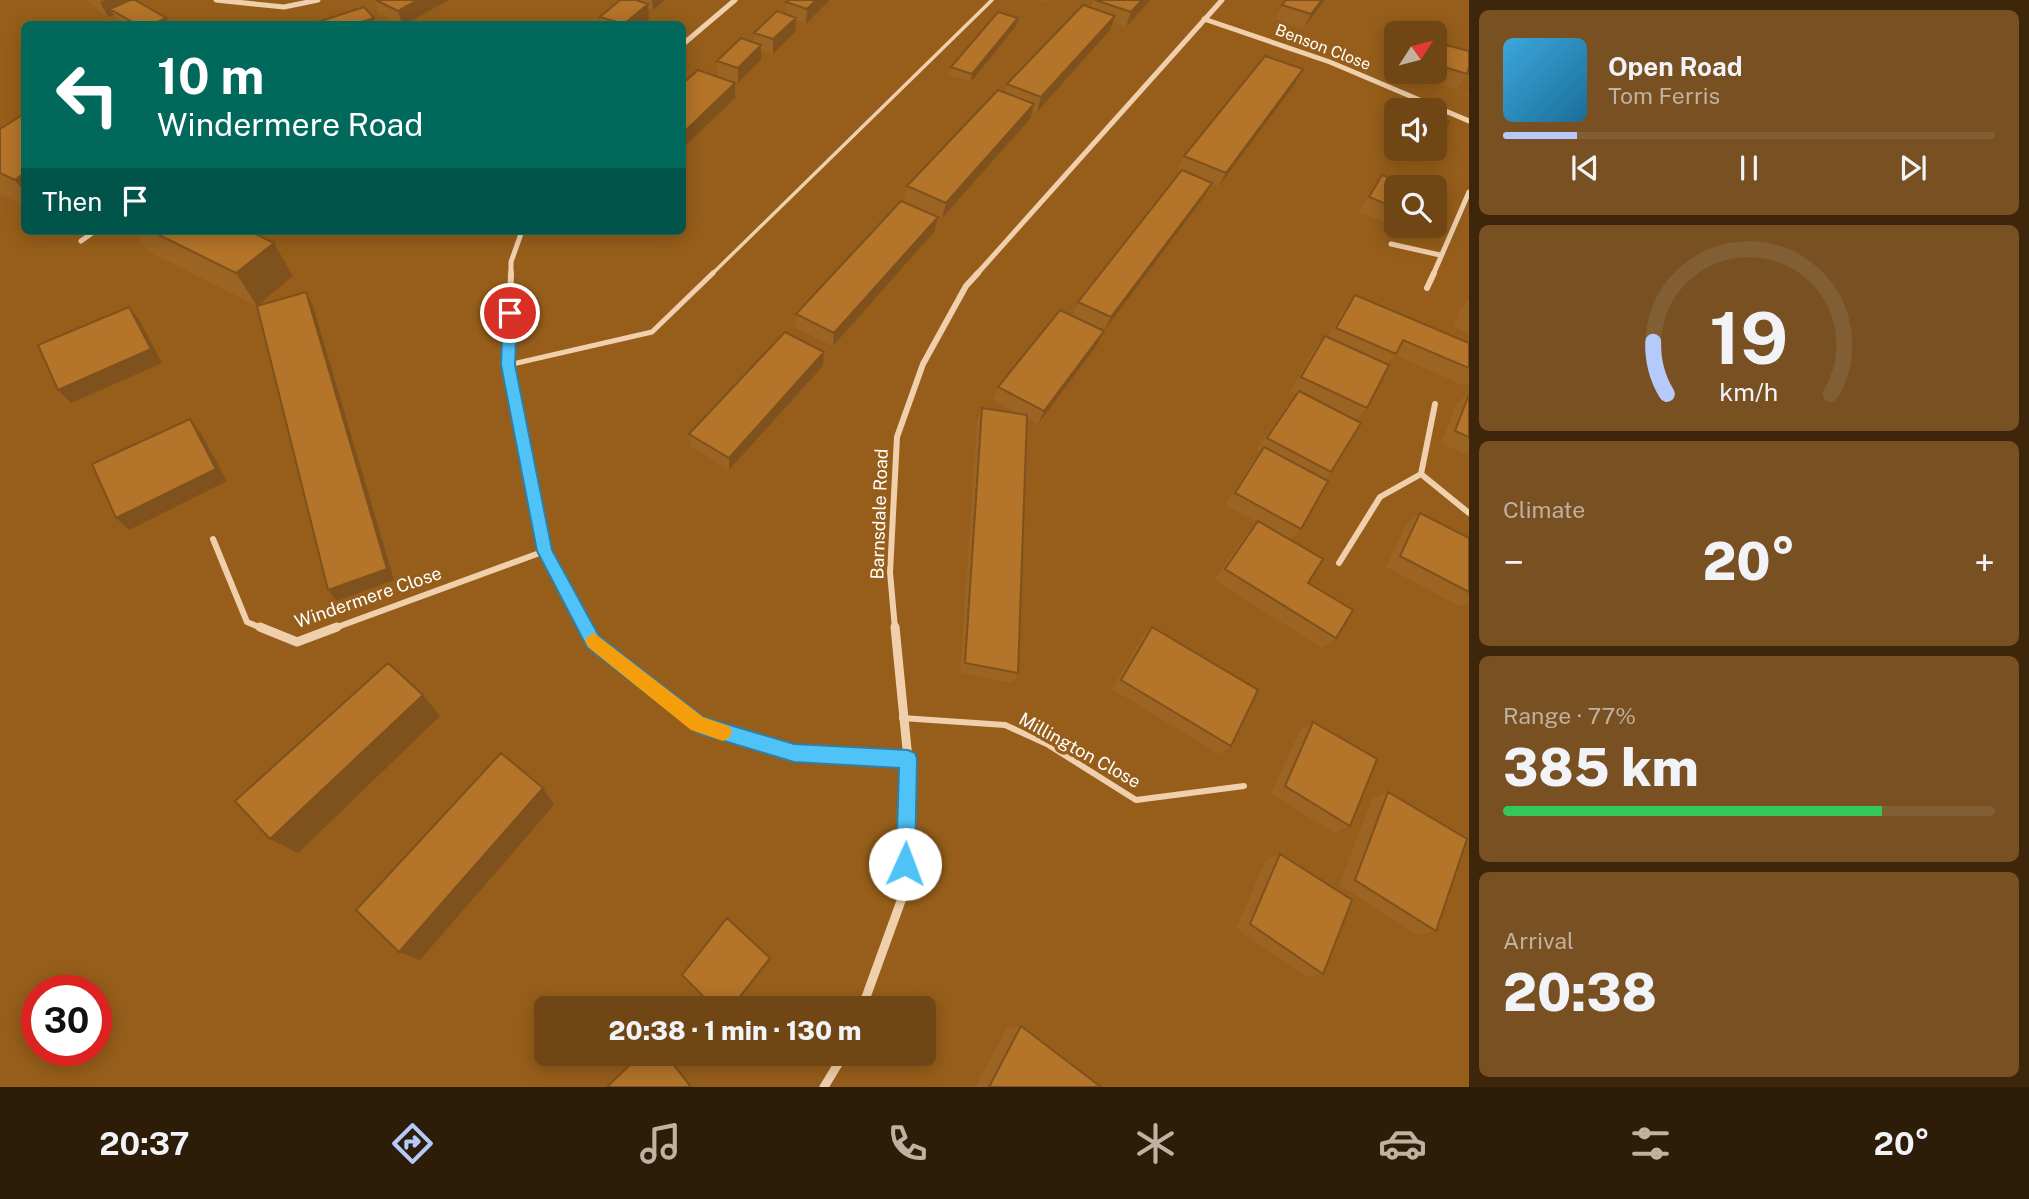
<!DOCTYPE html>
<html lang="en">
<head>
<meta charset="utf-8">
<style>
  body { margin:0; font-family:"Public Sans",sans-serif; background:#785022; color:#f1f3f6; height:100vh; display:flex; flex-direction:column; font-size:26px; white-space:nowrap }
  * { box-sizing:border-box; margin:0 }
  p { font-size:23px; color:#c0b1a0 }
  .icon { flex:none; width:38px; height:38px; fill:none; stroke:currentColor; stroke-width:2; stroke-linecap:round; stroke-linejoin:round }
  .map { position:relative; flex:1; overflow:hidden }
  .drawer { display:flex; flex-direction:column; gap:10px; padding:10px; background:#3e260b; width:560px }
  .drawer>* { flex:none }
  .guide { position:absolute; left:21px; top:21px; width:665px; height:214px; border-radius:10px; box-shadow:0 4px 18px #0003; background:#00695c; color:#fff; overflow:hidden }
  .needle { width:46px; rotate:54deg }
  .buttons { position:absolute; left:1384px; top:21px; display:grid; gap:14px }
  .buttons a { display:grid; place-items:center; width:63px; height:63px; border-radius:10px; background:#704614; box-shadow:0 4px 18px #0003; font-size:35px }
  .speed { position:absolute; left:21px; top:975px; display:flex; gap:14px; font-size:35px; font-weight:700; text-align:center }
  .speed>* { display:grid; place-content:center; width:91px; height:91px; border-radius:50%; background:#704614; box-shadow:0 4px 18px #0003; line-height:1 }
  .speed .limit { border:10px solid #d22; background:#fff; color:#111 }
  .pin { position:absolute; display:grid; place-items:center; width:60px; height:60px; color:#fff; margin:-30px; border:4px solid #fff; border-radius:50%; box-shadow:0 2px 7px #0007 }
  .me { position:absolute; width:77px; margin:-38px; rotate:2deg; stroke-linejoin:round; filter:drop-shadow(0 0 5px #0008) }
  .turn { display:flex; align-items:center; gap:24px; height:147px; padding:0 21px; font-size:32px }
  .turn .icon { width:91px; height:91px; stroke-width:2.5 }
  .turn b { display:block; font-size:49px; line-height:60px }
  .then { display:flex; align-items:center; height:66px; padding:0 21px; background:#0003; gap:14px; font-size:26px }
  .big { font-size:52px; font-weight:800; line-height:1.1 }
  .drawer .card { flex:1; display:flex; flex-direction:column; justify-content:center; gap:10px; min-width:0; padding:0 24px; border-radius:10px; background:#785022 }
  .drawer .dial { align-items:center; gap:0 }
  .dial svg { height:182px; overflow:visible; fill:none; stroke:#825e34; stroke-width:7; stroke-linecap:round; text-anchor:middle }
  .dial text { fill:#f1f3f6; stroke:none }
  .song { display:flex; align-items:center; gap:21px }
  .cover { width:84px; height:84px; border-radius:10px; background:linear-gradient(135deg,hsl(200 70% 55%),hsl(200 70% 35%)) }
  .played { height:7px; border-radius:4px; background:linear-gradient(90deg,#b5cafa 15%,#825e34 15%) }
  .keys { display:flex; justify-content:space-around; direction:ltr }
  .heat { display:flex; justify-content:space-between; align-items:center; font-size:38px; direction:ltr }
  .charge { height:10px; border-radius:5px; background:linear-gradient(90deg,#34c759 77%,#825e34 0) }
  .trip { position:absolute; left:534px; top:996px; width:402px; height:70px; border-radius:10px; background:#704614; box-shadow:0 4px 18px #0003; font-weight:800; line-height:70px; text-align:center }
  .tab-bar { display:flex; height:112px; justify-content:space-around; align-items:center; background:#2d1c08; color:#c0b1a0 }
  .tab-bar .icon { width:49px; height:49px }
  .tab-bar .current { color:#b5cafa }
  .tab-bar b { font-size:32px; color:#f1f3f6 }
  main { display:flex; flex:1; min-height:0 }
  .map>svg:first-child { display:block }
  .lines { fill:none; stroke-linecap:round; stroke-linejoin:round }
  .lane-far2 { stroke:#f0d0ac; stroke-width:3.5 }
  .lane-far1 { stroke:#f0d0ac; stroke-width:5 }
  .lane { stroke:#f0d0ac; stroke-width:6 }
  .street-far2 { stroke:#f0d0ac; stroke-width:5 }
  .street-far1 { stroke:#f0d0ac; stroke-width:6 }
  .street { stroke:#f0d0ac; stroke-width:9 }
  .wall { fill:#9b6423 }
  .shaded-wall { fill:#7e511d }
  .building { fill:#b47429; stroke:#7e511d; stroke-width:2 }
  .route { fill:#4fc3f7; stroke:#337fa1; stroke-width:2 }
  .slow { fill:#f59e0b }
  .labels { text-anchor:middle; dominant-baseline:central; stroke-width:7; stroke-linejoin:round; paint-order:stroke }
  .far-street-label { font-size:16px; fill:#fff; stroke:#965e1a }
  .street-label { font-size:18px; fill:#fff; stroke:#965e1a }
</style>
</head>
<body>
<main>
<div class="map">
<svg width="1469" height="1087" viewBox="0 0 1469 1087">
  <rect width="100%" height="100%" fill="#965e1a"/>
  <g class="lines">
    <!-- lane-far2 -->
    <path class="lane-far2" d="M711 275 992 0"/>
    <!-- lane-far1 -->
    <path class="lane-far1" d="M508 365 652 332 713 273"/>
    <!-- lane -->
    <path class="lane" d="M902 718 1005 725 1047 744 1136 800 1244 786"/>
    <!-- street-far2 -->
    <path class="street-far2" d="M216 0 284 7 318 0
      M1204 19 1330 62 1469 121
      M682 45 735 0
      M81 241 95 231
      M1391 244 1440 255
      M511 275V262L522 231
      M976 275 1222 0
      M1433 275 1469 192"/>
    <!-- street-far1 -->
    <path class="street-far1" d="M511 273 508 365 545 551 587 629
      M1427 288 1434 273
      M1435 404 1421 474 1469 513
      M213 539 247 622 264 629
      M1339 563 1380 497 1421 474
      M332 629 545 551
      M895 629 890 572 897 437 923 364 966 286 978 273"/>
    <!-- street -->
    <path class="street" d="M260 627 297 642 337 627
      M586 627 593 641 698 724 794 753 908 759
      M862 1008 905 890 908 759 895 627
      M824 1087 844 1054"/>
  </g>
  <!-- wall -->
  <path class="wall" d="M85 0H135L166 18 169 24H120L114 15 108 17Z
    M374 0H449L405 24H400L379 13Z
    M620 0H665L653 10 648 8 649 19 642 24H601L600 17Z
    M830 0 806 24 796 20 795 32 773 54 761 50V60L738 83 718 76 717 61 754 43V33L786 14V2Z
    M1034 0H1047L1045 3Z
    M1093 0H1150L1126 27 1113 22 1110 30 1037 112 1032 110 1030 119 942 218 904 201 907 186 1005 93 1007 84 1091 7Z
    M1324 3 1303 29 1275 19 1282 5Z
    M1016 26 971 82 949 75 951 67Z
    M1446 45 1467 74 1456 89 1427 80 1431 72H1435L1436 59Z
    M1303 69 1295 84 1218 187 1211 185 1204 197 1104 331 1097 345 1038 424 1027 418 1018 673 1012 683 960 673 977 421 982 408 1018 414 993 400 998 387 1072 316 1078 302 1180 172 1177 171 1184 156Z
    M1469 88V97L1465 96Z
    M24 114V205L0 193V129Z
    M1435 116 1441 135 1435 143Z
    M1382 175 1396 187V216L1390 224 1358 212Z
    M938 217 934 232 833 346 795 327 796 314Z
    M134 231H249L274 243 293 276 257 306 148 251Z
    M1355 295 1469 343V382L1465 386 1395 355 1387 364 1367 408 1355 420 1331 472 1325 479 1301 529 1289 540 1308 583 1336 638 1322 648 1214 580 1247 533 1257 522 1225 505 1253 460 1260 452 1256 450 1288 404 1296 394 1290 391 1314 350 1325 336 1328 337 1344 309Z
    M1469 300V333L1454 327 1460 309Z
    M824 352 823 366 729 470 690 446 689 434Z
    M1469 392V456L1441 443 1457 403Z
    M1420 513 1469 538V602L1461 607 1386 567 1406 525Z
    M1152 627 1231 746 1219 754 1112 689 1142 637Z
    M1313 722 1350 826 1335 833 1271 794 1300 730Z
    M1388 792 1436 931 1417 935 1339 885 1372 799Z
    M1280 854 1323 974 1307 977 1236 928 1266 860Z
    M769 961 733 1008H714L682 975Z
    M1021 1026 1101 1087H975L1007 1028Z"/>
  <!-- shaded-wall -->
  <path class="shaded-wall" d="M105 0H129L110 9 114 15 108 17 100 2Z
    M418 0H449L405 24H402L398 11Z
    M652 0H665L653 10Z
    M816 0H830L806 24 807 9Z
    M1142 0H1150L1126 27 1131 12Z
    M1322 0H1325L1303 29 1311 14Z
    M648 4 649 19 642 24H624Z
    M1115 16 1110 30 1037 112 1041 97Z
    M166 18 169 24H153Z
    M374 18 376 24H354Z
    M796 18 795 32 773 54V39Z
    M1018 18 1016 26 971 82 972 74Z
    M761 45V60L738 83V68Z
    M1303 69 1295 84 1218 187 1226 173Z
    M735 83V98L682 149V134Z
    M1034 104 1030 119 942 218 946 203Z
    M24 173V192L15 180Z
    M1212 183 1204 197 1104 331 1111 317Z
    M938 217 934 232 833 346 834 333Z
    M274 243 293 276 257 306 236 273Z
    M306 292 313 306 394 580 337 601 328 590Z
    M129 307 140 321 162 363 71 403 58 390Z
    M1104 331 1097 345 1038 424 1044 411Z
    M824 352 823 366 729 470V458Z
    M190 419 200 432 227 481 129 530 116 518Z
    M423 695 440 716 298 853 270 839Z
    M543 788 554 805 420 960 399 952Z
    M770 958 769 961 733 1008H731Z
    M665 1054H667L692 1087H691Z"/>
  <!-- building -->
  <path class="building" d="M130 0H135L166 18 153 24H136L110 9Z
    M376 0H418L398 11Z
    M620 0H636L648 4 624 24 600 17Z
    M789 0H816L807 9 786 2Z
    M1095 0H1142L1131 12Z
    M1286 0H1322L1311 14 1282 5Z
    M1083 5 1115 16 1041 97 1007 84Z
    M364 7 374 18 354 24H320L318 22Z
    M777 11 796 18 773 39 754 33Z
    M998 12 1018 18 972 74 951 67Z
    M741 38 761 45 738 68 717 61Z
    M1446 45 1469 51V67L1467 74 1438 65Z
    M1265 56 1303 69 1226 173 1184 156Z
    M698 70 735 83 682 134V84Z
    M998 90 1034 104 946 203 907 186Z
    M24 114V173L15 180 0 173V129Z
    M1435 116 1449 121 1441 135 1435 133Z
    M1182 170 1212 183 1111 317 1078 302Z
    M1382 175 1413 187H1396V208L1369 197Z
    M901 201 938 217 834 333 796 314Z
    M151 231H249L274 243 236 273Z
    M306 292 387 569 328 590 257 306Z
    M1355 295 1469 343V368L1403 340 1396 354 1336 328Z
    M129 307 151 349 58 390 38 345Z
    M1060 310 1104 331 1044 411 998 387Z
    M785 332 824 352 729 458 689 434Z
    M1325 336 1389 365 1367 408 1301 377Z
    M1299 391 1361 423 1331 472 1267 438Z
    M1469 394V437L1455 431Z
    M982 408 1027 415 1018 673 965 663Z
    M190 419 216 469 116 518 92 464Z
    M1264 447 1328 481 1301 529 1235 493Z
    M1420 513 1469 538V592L1400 556Z
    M1258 521 1323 559 1308 583 1353 610 1336 638 1225 569Z
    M1152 627 1258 690 1231 746 1121 680Z
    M388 663 423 695 270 839 235 801Z
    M1313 722 1377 759 1350 826 1285 786Z
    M501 753 543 788 399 952 356 910Z
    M1388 792 1467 839 1436 931 1355 880Z
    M1280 854 1352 900 1323 974 1250 924Z
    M727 918 770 958 731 1008H715L682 975Z
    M1021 1026 1101 1087H989Z
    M641 1054H665L691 1087H607Z"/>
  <!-- route -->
  <path class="route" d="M510 308 517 313 515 365 552 550 599 636 703 717 794 744 908 750 915 753 917 759 915 864 912 871 905 874 899 871 896 864 899 768 794 762 698 733 587 647 537 551 501 365 503 313Z"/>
  <!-- slow -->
  <path class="slow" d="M594 633 703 717 729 726 732 732 729 738 723 741 691 730 588 647 585 641 588 636Z"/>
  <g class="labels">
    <!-- far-street labels -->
    <g class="far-street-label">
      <text transform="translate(1323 47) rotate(21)">Benson Close</text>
    </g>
    <!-- street labels -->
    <g class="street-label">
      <text transform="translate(879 514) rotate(-88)">Barnsdale Road</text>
      <text transform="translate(368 597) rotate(-19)">Windermere Close</text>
      <text transform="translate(1080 750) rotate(29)">Millington Close</text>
    </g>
  </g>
</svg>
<div class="buttons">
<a><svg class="needle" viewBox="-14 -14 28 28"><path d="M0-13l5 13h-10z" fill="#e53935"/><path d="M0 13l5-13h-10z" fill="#c0b1a0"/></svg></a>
<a><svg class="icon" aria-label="sound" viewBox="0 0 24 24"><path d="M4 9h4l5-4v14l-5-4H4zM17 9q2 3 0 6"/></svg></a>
<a><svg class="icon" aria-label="search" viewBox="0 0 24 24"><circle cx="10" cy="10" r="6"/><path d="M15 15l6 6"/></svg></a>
</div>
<div class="speed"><div class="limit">30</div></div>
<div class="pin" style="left:510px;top:313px;background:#d93025"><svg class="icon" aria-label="arrive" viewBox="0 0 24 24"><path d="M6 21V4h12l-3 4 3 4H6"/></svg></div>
<svg class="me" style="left:905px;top:864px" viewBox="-20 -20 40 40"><circle r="19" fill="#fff"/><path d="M0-13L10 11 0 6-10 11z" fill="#4fc3f7"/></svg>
<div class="trip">20:38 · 1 min · 130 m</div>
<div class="guide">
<div class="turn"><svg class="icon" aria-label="left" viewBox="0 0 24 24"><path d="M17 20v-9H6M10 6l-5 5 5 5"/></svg><div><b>10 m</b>Windermere Road</div></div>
<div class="then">Then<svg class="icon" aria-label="arrive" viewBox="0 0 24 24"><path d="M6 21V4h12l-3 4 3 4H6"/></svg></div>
</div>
</div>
<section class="drawer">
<div class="card">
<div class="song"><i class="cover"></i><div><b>Open Road</b><p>Tom Ferris</p></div></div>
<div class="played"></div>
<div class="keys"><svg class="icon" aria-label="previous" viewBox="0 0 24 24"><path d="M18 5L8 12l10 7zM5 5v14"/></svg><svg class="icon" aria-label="pause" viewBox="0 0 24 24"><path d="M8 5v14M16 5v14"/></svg><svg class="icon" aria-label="next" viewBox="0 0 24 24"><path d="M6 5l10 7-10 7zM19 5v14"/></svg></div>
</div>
<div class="card dial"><svg viewBox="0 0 100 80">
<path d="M14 69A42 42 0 1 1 86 69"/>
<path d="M14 69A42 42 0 0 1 8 46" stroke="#b5cafa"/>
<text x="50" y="56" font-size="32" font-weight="700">19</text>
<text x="50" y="72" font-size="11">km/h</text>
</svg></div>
<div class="card"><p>Climate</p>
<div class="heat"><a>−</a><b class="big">20°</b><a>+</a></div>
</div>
<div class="card"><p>Range · 77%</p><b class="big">385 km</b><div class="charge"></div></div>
<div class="card"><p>Arrival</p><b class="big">20:38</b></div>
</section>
</main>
<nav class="tab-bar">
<b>20:37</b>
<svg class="icon current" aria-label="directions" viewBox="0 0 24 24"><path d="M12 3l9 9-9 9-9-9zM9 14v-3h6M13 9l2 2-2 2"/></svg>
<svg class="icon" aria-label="music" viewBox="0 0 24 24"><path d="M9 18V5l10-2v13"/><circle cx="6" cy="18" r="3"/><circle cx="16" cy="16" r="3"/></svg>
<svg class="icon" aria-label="phone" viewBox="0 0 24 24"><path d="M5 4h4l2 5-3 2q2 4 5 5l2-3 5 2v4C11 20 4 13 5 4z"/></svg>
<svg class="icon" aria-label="climate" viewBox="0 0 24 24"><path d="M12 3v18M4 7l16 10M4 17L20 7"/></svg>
<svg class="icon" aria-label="car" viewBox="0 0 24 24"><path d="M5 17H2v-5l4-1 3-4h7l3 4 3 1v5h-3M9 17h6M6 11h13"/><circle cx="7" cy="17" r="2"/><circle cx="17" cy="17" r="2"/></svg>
<svg class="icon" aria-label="filters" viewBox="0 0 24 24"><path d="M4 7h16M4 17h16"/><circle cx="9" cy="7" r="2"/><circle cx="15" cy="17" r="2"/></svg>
<b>20°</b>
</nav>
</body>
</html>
